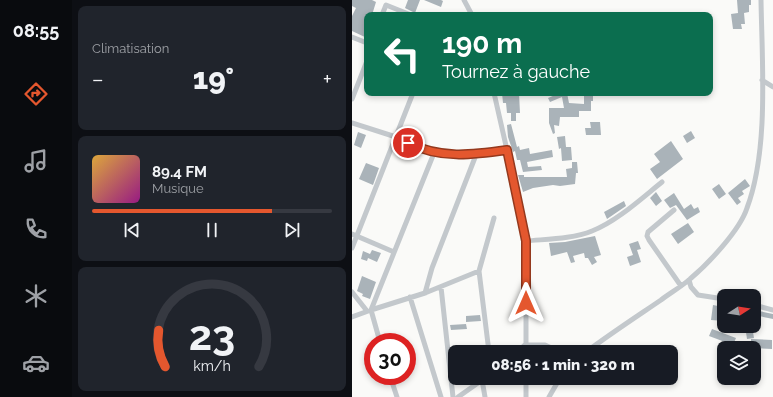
<!DOCTYPE html>
<html lang="fr">
<head>
<meta charset="utf-8">
<style>
  body { margin:0; font-family:Raleway,sans-serif; background:#20242c; color:#f1f3f6; height:100vh; display:flex; flex-direction:column; font-size:15px; white-space:nowrap }
  * { box-sizing:border-box; margin:0 }
  p { font-size:13px; color:#9ea1a6 }
  .icon { flex:none; width:22px; height:22px; fill:none; stroke:currentColor; stroke-width:2; stroke-linecap:round; stroke-linejoin:round }
  .map { position:relative; flex:1; overflow:hidden }
  .panel { display:flex; flex-direction:column; gap:6px; padding:6px; background:#0d0f14; width:280px }
  .panel>* { flex:none }
  .hud { position:absolute; left:12px; top:12px; width:349px; height:84px; border-radius:8px; box-shadow:0 2px 6px #0003; background:#0b6e4f; color:#fff; overflow:hidden }
  .needle { width:26px; rotate:78deg }
  .tools { position:absolute; left:365px; top:289px; display:grid; gap:8px }
  .tools a { display:grid; place-items:center; width:44px; height:44px; border-radius:8px; background:#171b24; box-shadow:0 2px 6px #0003; font-size:20px }
  .speed { position:absolute; left:12px; top:333px; display:flex; gap:8px; font-size:20px; font-weight:700; text-align:center }
  .speed>* { display:grid; place-content:center; width:52px; height:52px; border-radius:50%; background:#171b24; box-shadow:0 2px 6px #0003; line-height:1 }
  .speed .limit { border:6px solid #d22; background:#fff; color:#111 }
  .pin { position:absolute; display:grid; place-items:center; width:34px; height:34px; color:#fff; margin:-17px; border:2px solid #fff; border-radius:50%; box-shadow:0 1px 4px #0007 }
  .me { position:absolute; width:44px; margin:-22px; rotate:0deg; stroke-linejoin:round; filter:drop-shadow(0 0 3px #0008) }
  .turn { display:flex; align-items:center; gap:14px; height:84px; padding:0 12px; font-size:18px }
  .turn .icon { width:52px; height:52px; stroke-width:2.5 }
  .turn b { display:block; font-size:28px; line-height:34px }
  .big { font-size:30px; font-weight:800; line-height:1.1 }
  .panel .tile { flex:1; display:flex; flex-direction:column; justify-content:center; gap:6px; min-width:0; padding:0 14px; border-radius:8px; background:#20242c }
  .panel .dial { align-items:center; gap:0 }
  .dial svg { height:104px; overflow:visible; fill:none; stroke:#363941; stroke-width:7; stroke-linecap:round; text-anchor:middle }
  .dial text { fill:#f1f3f6; stroke:none }
  .song { display:flex; align-items:center; gap:12px }
  .cover { width:48px; height:48px; border-radius:6px; background:linear-gradient(135deg,hsl(40 70% 55%),hsl(310 70% 35%)) }
  .played { height:4px; border-radius:2px; background:linear-gradient(90deg,#e4572e 75%,#363941 75%) }
  .keys { display:flex; justify-content:space-around; direction:ltr }
  .heat { display:flex; justify-content:space-between; align-items:center; font-size:22px; direction:ltr }
  .trip { position:absolute; left:96px; top:345px; width:230px; height:40px; border-radius:8px; background:#171b24; box-shadow:0 2px 6px #0003; font-weight:800; line-height:40px; text-align:center }
  main { display:flex; flex:1; min-height:0 }
  .menu { display:flex; flex-direction:column; width:72px; justify-content:space-around; align-items:center; background:#090b0e; color:#9ea1a6 }
  .menu .icon { width:28px; height:28px }
  .menu .current { color:#e4572e }
  .menu b { font-size:18px; color:#f1f3f6 }
  .map>svg:first-child { display:block }
  .building { fill:#aab3b9 }
  .lines { fill:none; stroke-linecap:round; stroke-linejoin:round }
  .street { stroke:#c3c8cc; stroke-width:5 }
  .route-casing { stroke:#94391e; stroke-width:10 }
  .route { stroke:#e4572e; stroke-width:7 }
</style>
</head>
<body>
<main>
<nav class="menu">
<b>08:55</b>
<svg class="icon current" aria-label="directions" viewBox="0 0 24 24"><path d="M12 3l9 9-9 9-9-9zM9 14v-3h6M13 9l2 2-2 2"/></svg>
<svg class="icon" aria-label="music" viewBox="0 0 24 24"><path d="M9 18V5l10-2v13"/><circle cx="6" cy="18" r="3"/><circle cx="16" cy="16" r="3"/></svg>
<svg class="icon" aria-label="phone" viewBox="0 0 24 24"><path d="M5 4h4l2 5-3 2q2 4 5 5l2-3 5 2v4C11 20 4 13 5 4z"/></svg>
<svg class="icon" aria-label="climate" viewBox="0 0 24 24"><path d="M12 3v18M4 7l16 10M4 17L20 7"/></svg>
<svg class="icon" aria-label="car" viewBox="0 0 24 24"><path d="M5 17H2v-5l4-1 3-4h7l3 4 3 1v5h-3M9 17h6M6 11h13"/><circle cx="7" cy="17" r="2"/><circle cx="17" cy="17" r="2"/></svg>
</nav>
<section class="panel">
<div class="tile"><p>Climatisation</p>
<div class="heat"><a>−</a><b class="big">19°</b><a>+</a></div>
</div>
<div class="tile">
<div class="song"><i class="cover"></i><div><b>89.4 FM</b><p>Musique</p></div></div>
<div class="played"></div>
<div class="keys"><svg class="icon" aria-label="previous" viewBox="0 0 24 24"><path d="M18 5L8 12l10 7zM5 5v14"/></svg><svg class="icon" aria-label="pause" viewBox="0 0 24 24"><path d="M8 5v14M16 5v14"/></svg><svg class="icon" aria-label="next" viewBox="0 0 24 24"><path d="M6 5l10 7-10 7zM19 5v14"/></svg></div>
</div>
<div class="tile dial"><svg viewBox="0 0 100 80">
<path d="M14 69A42 42 0 1 1 86 69"/>
<path d="M14 69A42 42 0 0 1 9 41" stroke="#e4572e"/>
<text x="50" y="56" font-size="32" font-weight="700">23</text>
<text x="50" y="72" font-size="11">km/h</text>
</svg></div>
</section>
<div class="map">
<svg width="421" height="397" viewBox="0 0 421 397">
  <rect width="100%" height="100%" fill="#fafaf8"/>
  <!-- building -->
  <path class="building" d="M0 0H20L24 2 20 15H15V38L0 31V16L4 8 0 6Z
    M56 0H68L63 13 53 8Z
    M72 0H89L91 1 89 7Z
    M385 0H399V5H397V12L392 13 393 24H389L390 29H381L379 14 386 13Z
    M150 93H167L168 113H164V121H159V113H155L154 103H151Z
    M208 93H215L217 103 232 104V93H241V101H239V111H227V117H208L207 126 202 125 203 133 201 134 197 123V108H212L210 97 198 102 196 98Z
    M238 122H248L249 135H234L233 128H239Z
    M159 124 165 147 167 146 168 150 177 148 178 154 200 150 201 157 175 162 176 167 189 166 190 170 171 172 168 160H165L163 151 161 152 156 137 155 125Z
    M339 131 343 138 335 143 331 136Z
    M6 132 14 135 9 148 2 145Z
    M213 136 214 147H219L220 160 210 161 209 148 207 149 205 137Z
    M319 141 331 159 305 179 298 169 308 162 302 154Z
    M220 162H225L226 173H224L223 184 208 186 201 185 181 188 171 192 166 175H172V177H215L214 169 220 168Z
    M14 163 27 168 21 185 7 179Z
    M393 179 398 186 390 191 392 194 386 198 389 202 385 205 376 193Z
    M367 184 374 194 367 199 360 189Z
    M304 192 310 201 304 206 298 198Z
    M322 193 332 209 339 204 342 209 346 207 348 212 335 220 324 205 318 208 312 200Z
    M272 201 274 206 255 219 252 212Z
    M336 223 342 232 326 244 319 234Z
    M243 236 249 255 242 257 245 262 240 265 236 258H233L232 253 221 256 223 262 219 263 215 252 199 256 197 243 213 242Z
    M286 241 289 249 285 250 289 262 278 266 275 257 281 255 277 244Z
    M20 250 29 253 25 262 16 258 15 261 9 259 11 251 18 254Z
    M10 276 24 282 18 299 10 296 11 294 5 291Z
    M361 305 371 307 370 315H372V321L359 320Z
    M402 310 421 314V319L402 315Z
    M128 315 129 321 114 322V316Z
    M114 324 115 329 99 330 98 325Z
    M393 326H400L402 338 395 339Z
    M360 329 384 338 381 345 357 336Z
    M399 339 420 340V349L399 348Z"/>
  <g class="lines">
    <!-- street -->
    <path class="street" d="M112 0 120 15
      M30 15 34 5 59 15
      M0 37 15 43
      M410 80 421 87
      M142 93 162 181 174 241V352
      M0 99 15 61
      M0 123 44 137 67 148 82 153 124 155 155 150
      M322 210 296 232 295 236 297 240 329 286
      M0 234 42 252
      M174 241C195 239 221 239 240 231 264 222 290 198 310 182
      M0 248 61 93
      M127 271 142 218
      M337 280 339 287 346 295 372 299
      M89 287 101 397
      M0 292 15 311
      M73 293 80 268 124 155
      M58 297 89 397
      M402 305 421 310
      M0 317 19 310 73 293 127 271 137 352
      M28 342 19 310 82 153
      M165 352 173 345H193L208 352
      M234 352C258 334 284 317 309 300 318 293 329 287 338 279 356 264 388 230 395 208 417 150 410 63 409 0
      M38 376 45 397
      M130 380 133 397
      M106 397 133 378
      M174 397V378
      M197 397 208 378"/>
  </g>
  <g class="lines">
    <defs>
      <path id="route" d="M56 143C89 159 119 155 155 150L174 241V303"/>
    </defs>
    <!-- route casing -->
    <use href="#route" class="route-casing"/>
    <!-- route -->
    <use href="#route" class="route"/>
  </g>
</svg>
<div class="tools">
<a><svg class="needle" viewBox="-14 -14 28 28"><path d="M0-13l5 13h-10z" fill="#e53935"/><path d="M0 13l5-13h-10z" fill="#9ea1a6"/></svg></a>
<a><svg class="icon" aria-label="layers" viewBox="0 0 24 24"><path d="M12 4l9 5-9 5-9-5zM3 14l9 5 9-5"/></svg></a>
</div>
<div class="speed"><div class="limit">30</div></div>
<div class="pin" style="left:56px;top:143px;background:#d93025"><svg class="icon" aria-label="arrive" viewBox="0 0 24 24"><path d="M6 21V4h12l-3 4 3 4H6"/></svg></div>
<svg class="me" style="left:174px;top:303px" viewBox="-20 -20 40 40"><path d="M0-17L14 15 0 8-14 15z" fill="#e4572e" stroke="#fff" stroke-width="4"/></svg>
<div class="trip">08:56 · 1 min · 320 m</div>
<div class="hud">
<div class="turn"><svg class="icon" aria-label="left" viewBox="0 0 24 24"><path d="M17 20v-9H6M10 6l-5 5 5 5"/></svg><div><b>190 m</b>Tournez à gauche</div></div>
</div>
</div>
</main>
</body>
</html>
